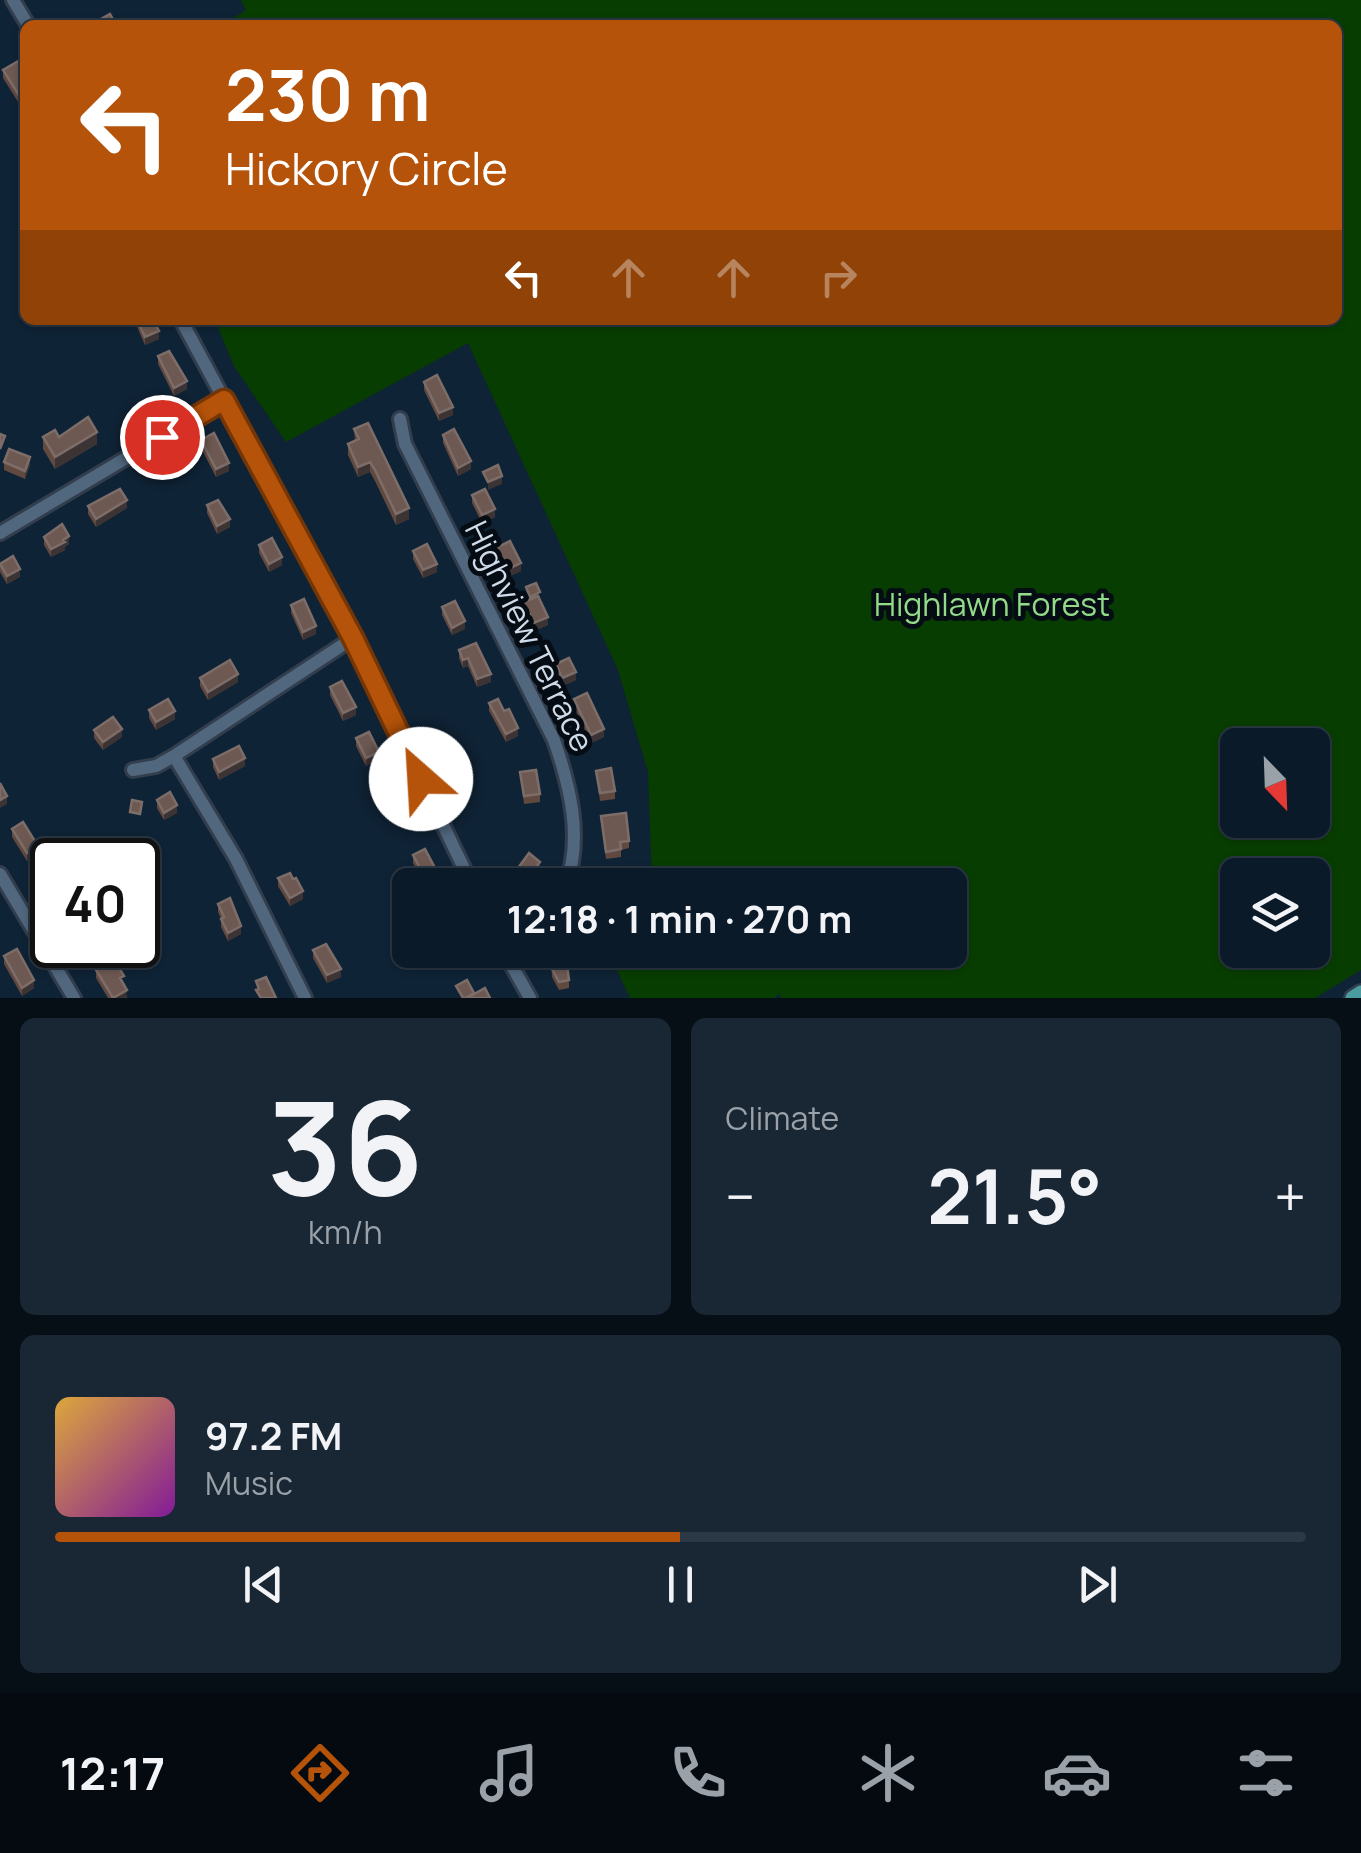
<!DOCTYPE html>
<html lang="en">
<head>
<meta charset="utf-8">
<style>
  body { margin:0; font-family:Manrope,sans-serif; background:#192734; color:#f1f3f6; height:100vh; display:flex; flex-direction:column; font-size:38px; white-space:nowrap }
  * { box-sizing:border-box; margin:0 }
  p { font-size:32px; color:#9aa1a8 }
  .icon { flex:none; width:55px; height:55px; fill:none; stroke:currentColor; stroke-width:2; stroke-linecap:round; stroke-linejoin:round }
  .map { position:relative; height:998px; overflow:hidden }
  .details { display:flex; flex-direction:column; gap:20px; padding:20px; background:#060e16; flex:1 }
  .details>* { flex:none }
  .hud { position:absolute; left:20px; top:20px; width:1322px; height:305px; border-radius:15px; box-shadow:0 2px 8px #0004,0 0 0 2px #2b3845; background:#b45309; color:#fff; overflow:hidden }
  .needle { width:65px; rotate:157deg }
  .fabs { position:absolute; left:1220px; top:728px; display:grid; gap:20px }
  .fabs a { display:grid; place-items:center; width:110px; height:110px; border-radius:15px; background:#0b1a28; box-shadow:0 2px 8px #0004,0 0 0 2px #2b3845; font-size:50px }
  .speed { position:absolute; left:30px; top:838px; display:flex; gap:20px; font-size:50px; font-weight:700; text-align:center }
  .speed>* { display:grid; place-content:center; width:130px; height:130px; border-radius:50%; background:#0b1a28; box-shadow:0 2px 8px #0004,0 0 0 2px #2b3845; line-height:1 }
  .speed .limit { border:5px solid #111; border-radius:15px; background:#fff; color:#111 }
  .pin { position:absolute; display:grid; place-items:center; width:85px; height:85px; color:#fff; margin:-42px; border:5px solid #fff; border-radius:50%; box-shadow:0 2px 10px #0007 }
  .me { position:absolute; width:110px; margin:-55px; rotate:334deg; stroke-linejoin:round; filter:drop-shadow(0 0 8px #0008) }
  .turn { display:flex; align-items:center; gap:35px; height:210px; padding:0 40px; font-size:45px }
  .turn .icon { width:130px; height:130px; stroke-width:2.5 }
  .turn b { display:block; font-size:70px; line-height:85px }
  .lanes { display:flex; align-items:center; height:95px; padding:0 40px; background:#0003; justify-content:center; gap:50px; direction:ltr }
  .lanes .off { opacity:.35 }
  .big { font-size:75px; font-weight:700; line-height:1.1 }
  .details .tile { flex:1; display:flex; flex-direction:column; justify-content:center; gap:15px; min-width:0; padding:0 35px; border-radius:15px; background:#192734 }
  .details .dial { align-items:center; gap:0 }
  .dial b { font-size:130px; line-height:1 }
  .song { display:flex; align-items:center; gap:30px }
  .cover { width:120px; height:120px; border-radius:15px; background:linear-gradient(135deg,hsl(40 70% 55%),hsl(290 70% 35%)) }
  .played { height:10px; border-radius:5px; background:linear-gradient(90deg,#b45309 50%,#2b3845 50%) }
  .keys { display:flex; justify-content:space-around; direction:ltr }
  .heat { display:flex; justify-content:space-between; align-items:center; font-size:55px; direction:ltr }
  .details .tiles { flex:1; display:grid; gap:20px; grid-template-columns:1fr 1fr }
  .tile:last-child { grid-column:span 2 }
  .trip { position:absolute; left:392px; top:868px; width:575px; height:100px; border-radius:15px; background:#0b1a28; box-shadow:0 2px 8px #0004,0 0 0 2px #2b3845; font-weight:700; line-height:100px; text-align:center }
  .tabs { display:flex; height:160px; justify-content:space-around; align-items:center; background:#040a10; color:#9aa1a8 }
  .tabs .icon { width:70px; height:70px }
  .tabs .on { color:#b45309 }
  .tabs b { font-size:45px; color:#f1f3f6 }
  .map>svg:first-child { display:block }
  .green { fill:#083d01; fill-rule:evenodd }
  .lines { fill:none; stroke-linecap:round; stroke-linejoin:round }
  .minor-casing { stroke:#323e4e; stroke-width:18 }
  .major-casing { stroke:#323e4e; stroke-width:20 }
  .minor { stroke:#50677d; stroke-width:12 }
  .major { stroke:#4b9c9e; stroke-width:15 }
  .wall { fill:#624940 }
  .shaded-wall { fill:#3c3334 }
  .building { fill:#6e5952; stroke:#7d6d69; stroke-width:2.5 }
  .route-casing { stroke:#753606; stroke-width:25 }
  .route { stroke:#b45309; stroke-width:18 }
  .labels { text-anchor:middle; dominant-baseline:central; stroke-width:10; stroke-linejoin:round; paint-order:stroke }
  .park-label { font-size:32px; fill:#93db88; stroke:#050c14 }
  .street-label { font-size:32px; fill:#cfdbe8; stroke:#050c14 }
</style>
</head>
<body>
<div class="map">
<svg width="1361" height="998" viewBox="0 0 1361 998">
  <rect width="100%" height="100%" fill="#0f2336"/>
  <!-- green -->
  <path class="green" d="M241 0H1361V970L1315 998H781L779 994 775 998H630L609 953 611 950H950V885H652L648 772 618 670 468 343 286 442 234 366 215 320H1338V25H224L246 10ZM1238 745H1312V820H1238ZM1238 875H1312V950H1238Z"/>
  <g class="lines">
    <defs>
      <path id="minor" d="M13 0 28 25
        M181 320 353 638 472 885
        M400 419 405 444 554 740C570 786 583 838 566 885
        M0 533 224 400
        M174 756 236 859 305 998
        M133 770 156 766 174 756 353 638
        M0 874 74 998
        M503 950 530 998"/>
      <path id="major" d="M1353 998 1361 993"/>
    </defs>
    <!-- minor casing -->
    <use href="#minor" class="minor-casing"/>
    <!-- major casing -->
    <use href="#major" class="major-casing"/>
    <!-- minor -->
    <use href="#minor" class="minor"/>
    <!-- major -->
    <use href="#major" class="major"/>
  </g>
  <!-- wall -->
  <path class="wall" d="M25 64V102L20 105 3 78V70Z
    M134 320H153L159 339 145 345Z
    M158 356 187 389 174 396 158 364Z
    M424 382 453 415 439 421 424 390Z
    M354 429 409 519 396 525 375 481 370 472 358 477 348 455V444L355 441Z
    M443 435 471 469 458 476 443 443Z
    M43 437H59L97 444 55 469 43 449Z
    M201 440 229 471 216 477 201 448Z
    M4 462 30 465 25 479 4 470Z
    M472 495 495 517 482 523 472 503Z
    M207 505 230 527 217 534 207 513Z
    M88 506 127 508 96 527 88 514Z
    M44 537 69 544 65 547V550L51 557 44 545Z
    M259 545 282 565 269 572 259 553Z
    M496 548 521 571 506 578 496 555Z
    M413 551 437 572 423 578 413 559Z
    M0 564 20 577 7 584 0 572Z
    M526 587 540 596 538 597 548 625 534 631 524 610V602L530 600Z
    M291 605 316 634 303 640 291 613Z
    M442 607 465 629 452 635 442 615Z
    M459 650 491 682 477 687 468 666 463 668 459 658Z
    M556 664 576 680 562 686 556 672Z
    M200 678 238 682 208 700 200 686Z
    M330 687 356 715 343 721 330 695Z
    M574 699 604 737 591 743 574 707Z
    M489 703 504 711 518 736 506 742 489 711Z
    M149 710 175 719 156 730 149 718Z
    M94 730 122 737 103 750 94 738Z
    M356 738 379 760 366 766 356 746Z
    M213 759 245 766 219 780 213 767Z
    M596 771 615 791V799L600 801Z
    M520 772 540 794V802L524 804Z
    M383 793 405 815 391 821 383 801Z
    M157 800 177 813 164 820 157 808Z
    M601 816 629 841V848L621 850V857L606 859Z
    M12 829 38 854 27 861 12 837Z
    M413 855 435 876 423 882 413 863Z
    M52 868V904L39 884V876Z
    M278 878 303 899 290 906 278 886Z
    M218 904 241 934 228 941 221 927V919L218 912Z
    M77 945H98V953L87 960Z
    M313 950 341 977 327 983 313 958Z
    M4 956 34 988 22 996 4 964Z
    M551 958 569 980V988L559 990 552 977Z
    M96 970 123 984 127 998H108L96 978Z"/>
  <!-- shaded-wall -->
  <path class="shaded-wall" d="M25 94V102L20 105V97Z
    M159 331V339L145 345V337Z
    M187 381V389L174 396V388Z
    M453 407V415L439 421V413Z
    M97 432V444L55 469V457Z
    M30 457V465L25 479V471Z
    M471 461V469L458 476V468Z
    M370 462V472L358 477V467Z
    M229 463V471L216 477V469Z
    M502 476V484L488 490V482Z
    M127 500V508L96 527V519Z
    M409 508V519L396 525V514Z
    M495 509V517L482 523V515Z
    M230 519V527L217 534V526Z
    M69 536V544L65 547V550L51 557V549Z
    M282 557V565L269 572V564Z
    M521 563V571L506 578V570Z
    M437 564V572L423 578V570Z
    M20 569V577L7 584V576Z
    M548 617V625L534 631V623Z
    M465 621V629L452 635V628Z
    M316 626V634L303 640V632Z
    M468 658V666L463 668V660Z
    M576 672V680L562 686V678Z
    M238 674V682L208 700V692Z
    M491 674V682L477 687V679Z
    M356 707V715L343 721V713Z
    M175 711V719L156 730V722Z
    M518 728V736L506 742V734Z
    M122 729V737L103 750V742Z
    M604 729V737L591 743V735Z
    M379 752V760L366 766V758Z
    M245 758V766L219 780V772Z
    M7 796V804L0 808V800Z
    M177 805V813L164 820V813Z
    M405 807V815L391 821V813Z
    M38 846V854L27 861V853Z
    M540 862V870L529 885H523Z
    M435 868V876L423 882V874Z
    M303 891V899L290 906V898Z
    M241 926V934L228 941V933Z
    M98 945V953L87 960V952Z
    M341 969V977L327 983V975Z
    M34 980V988L22 996V988Z
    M127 990 126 998H113Z"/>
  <!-- building -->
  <path class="building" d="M110 14 116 25H90Z
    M22 59 25 64V94L20 97 3 70Z
    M137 320H153L159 331 145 337Z
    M169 351 187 381 174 388 158 356Z
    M437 375 453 407 439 413 424 382Z
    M88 417 97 432 55 457 43 437 55 430 59 437Z
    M368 423 409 508 396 514 375 470 370 462 358 467 348 444 359 439 354 429Z
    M454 429 471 461 458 468 443 435Z
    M214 433 229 463 216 469 201 440Z
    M0 434 5 436 0 449Z
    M9 449 30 457 25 471 4 462Z
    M498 465 502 476 488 482 483 472Z
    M120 489 127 500 96 519 88 506Z
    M485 489 495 509 482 515 472 495Z
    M218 500 230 519 217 526 207 505Z
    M62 524 69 536 63 540 65 542 51 549 44 537Z
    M272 538 282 557 269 564 259 545Z
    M510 541 521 563 506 570 496 548Z
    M427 544 437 564 423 570 413 551Z
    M13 556 20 569 7 576 0 564Z
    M536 583 540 592 530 597 526 587Z
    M538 596 548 617 534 623 524 602Z
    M304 599 316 626 303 632 291 605Z
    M455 601 465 621 452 628 442 607Z
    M476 643 491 674 477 679 468 658 463 660 459 650Z
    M569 658 576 672 562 678 556 664Z
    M230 660 238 674 208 692 200 678Z
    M342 681 356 707 343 713 330 687Z
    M587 693 604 729 591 735 574 699Z
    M168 699 175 711 156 722 149 710Z
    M498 699 504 711 509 709 518 728 506 734 489 703Z
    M113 717 122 729 103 742 94 730Z
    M369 732 379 752 366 758 356 738Z
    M239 746 245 758 219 772 213 759Z
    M611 768 615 791 600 793 596 771Z
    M536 770 540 794 524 796 520 772Z
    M0 783 7 796 0 800Z
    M396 788 405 807 391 813 383 793Z
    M170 792 177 805 164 813 157 800Z
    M132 800 142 802 140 814 130 812Z
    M626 813 629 841 620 842 621 849 606 852 601 816Z
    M23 822 38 846 27 853 12 829Z
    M425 849 435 868 423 874 413 855Z
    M529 853 540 862 523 885H518L510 879Z
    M52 868V896L39 876Z
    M290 873 293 879 296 878 303 891 290 898 278 878Z
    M230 898 241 926 228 933 221 919 224 917 218 904Z
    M326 944 341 969 327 975 313 950Z
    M82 945H98L87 952Z
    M17 949 34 980 22 988 4 956Z
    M566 956 569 980 559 982 552 969 551 958Z
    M109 962 113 968 118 966 124 976 120 978 127 990 113 998 96 970Z
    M266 977 276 998H261L256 990 259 989 256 981Z
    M467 980 474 993 466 998H463L456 986Z
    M485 988 490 998H467Z"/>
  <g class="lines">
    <defs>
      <path id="route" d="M162 437 224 400 353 638 421 779"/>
    </defs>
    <!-- route casing -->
    <use href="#route" class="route-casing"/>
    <!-- route -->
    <use href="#route" class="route"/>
  </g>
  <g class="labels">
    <!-- park labels -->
    <g class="park-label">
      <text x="992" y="604">Highlawn Forest</text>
    </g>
    <!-- street labels -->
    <g class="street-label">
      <text transform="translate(530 636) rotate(64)">Highview Terrace</text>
    </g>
  </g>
</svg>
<div class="fabs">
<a><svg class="needle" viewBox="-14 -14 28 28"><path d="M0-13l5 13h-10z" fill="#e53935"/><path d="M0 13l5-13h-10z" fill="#9aa1a8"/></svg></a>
<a><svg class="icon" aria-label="layers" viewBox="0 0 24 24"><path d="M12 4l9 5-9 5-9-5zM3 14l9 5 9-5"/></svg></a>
</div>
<div class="speed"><div class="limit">40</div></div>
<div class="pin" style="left:162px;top:437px;background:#d93025"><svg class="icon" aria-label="arrive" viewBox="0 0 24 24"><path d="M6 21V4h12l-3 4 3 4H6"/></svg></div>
<svg class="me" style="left:421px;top:779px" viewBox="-20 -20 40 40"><circle r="19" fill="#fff"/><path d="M0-13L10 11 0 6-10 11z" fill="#b45309"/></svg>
<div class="trip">12:18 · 1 min · 270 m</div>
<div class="hud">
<div class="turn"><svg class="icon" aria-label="left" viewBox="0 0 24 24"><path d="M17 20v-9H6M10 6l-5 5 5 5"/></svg><div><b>230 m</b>Hickory Circle</div></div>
<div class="lanes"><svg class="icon" aria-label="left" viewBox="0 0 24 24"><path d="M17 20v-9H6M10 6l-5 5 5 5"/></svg><svg class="icon off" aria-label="ahead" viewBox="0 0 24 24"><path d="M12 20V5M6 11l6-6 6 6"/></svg><svg class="icon off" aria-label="ahead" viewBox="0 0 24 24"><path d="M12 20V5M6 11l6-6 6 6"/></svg><svg class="icon off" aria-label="right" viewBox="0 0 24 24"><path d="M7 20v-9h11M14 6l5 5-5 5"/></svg></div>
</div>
</div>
<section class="details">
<div class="tiles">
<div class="tile dial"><b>36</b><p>km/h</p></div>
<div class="tile"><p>Climate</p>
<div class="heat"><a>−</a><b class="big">21.5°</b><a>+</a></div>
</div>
<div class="tile">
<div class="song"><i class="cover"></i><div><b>97.2 FM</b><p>Music</p></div></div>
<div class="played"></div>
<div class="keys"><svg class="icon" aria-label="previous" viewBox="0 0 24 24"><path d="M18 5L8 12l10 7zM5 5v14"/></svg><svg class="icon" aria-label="pause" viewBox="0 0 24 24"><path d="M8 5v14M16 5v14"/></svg><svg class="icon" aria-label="next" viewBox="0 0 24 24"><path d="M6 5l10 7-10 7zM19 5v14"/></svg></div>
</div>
</div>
</section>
<nav class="tabs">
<b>12:17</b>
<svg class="icon on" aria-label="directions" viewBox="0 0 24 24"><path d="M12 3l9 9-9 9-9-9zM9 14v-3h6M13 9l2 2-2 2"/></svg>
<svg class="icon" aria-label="music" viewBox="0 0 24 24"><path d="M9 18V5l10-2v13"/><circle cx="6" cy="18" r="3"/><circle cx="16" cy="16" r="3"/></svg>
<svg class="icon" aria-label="phone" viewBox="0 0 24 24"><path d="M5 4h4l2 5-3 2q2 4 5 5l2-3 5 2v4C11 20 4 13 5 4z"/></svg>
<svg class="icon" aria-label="climate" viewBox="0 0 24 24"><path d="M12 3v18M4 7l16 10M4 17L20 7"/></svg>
<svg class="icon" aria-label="car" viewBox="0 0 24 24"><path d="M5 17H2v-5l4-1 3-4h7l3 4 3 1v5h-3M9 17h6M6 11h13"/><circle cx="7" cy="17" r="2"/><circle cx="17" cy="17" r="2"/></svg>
<svg class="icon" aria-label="filters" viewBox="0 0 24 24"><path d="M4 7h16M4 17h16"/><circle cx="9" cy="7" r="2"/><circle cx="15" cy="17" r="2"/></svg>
</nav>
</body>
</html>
